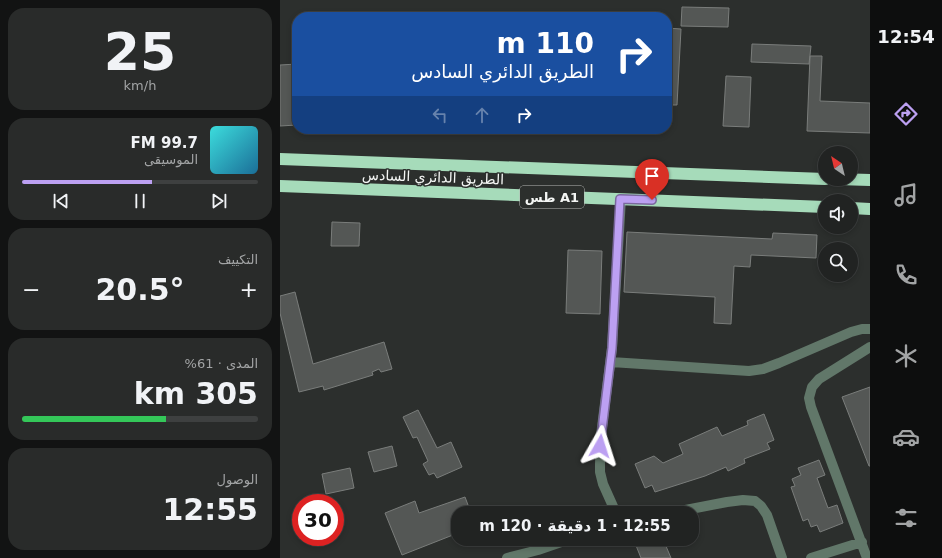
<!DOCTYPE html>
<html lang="ar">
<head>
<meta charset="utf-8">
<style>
  body { margin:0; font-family:"DejaVu Sans",Cairo,sans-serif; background:#292b2a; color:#f1f3f6; direction:rtl; height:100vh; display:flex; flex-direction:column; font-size:15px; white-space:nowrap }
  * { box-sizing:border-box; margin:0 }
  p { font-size:13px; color:#a2a4a5 }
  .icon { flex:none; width:22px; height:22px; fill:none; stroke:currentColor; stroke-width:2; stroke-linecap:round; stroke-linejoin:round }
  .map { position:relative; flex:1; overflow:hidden; direction:ltr }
  .sheet { display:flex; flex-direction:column; gap:8px; padding:8px; background:#121313; width:280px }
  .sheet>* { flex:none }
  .guide { position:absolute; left:12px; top:12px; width:380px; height:122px; border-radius:16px; box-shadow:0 2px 6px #0003,0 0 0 1px #3e4040; direction:rtl; background:#1a4fa0; color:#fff; overflow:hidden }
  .needle { width:26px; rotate:325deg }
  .buttons { position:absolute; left:538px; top:146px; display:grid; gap:8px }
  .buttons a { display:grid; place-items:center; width:40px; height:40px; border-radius:50%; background:#212322; box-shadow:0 2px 6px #0003,0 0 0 1px #3e4040; font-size:20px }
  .speed { position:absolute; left:12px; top:494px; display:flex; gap:8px; font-size:20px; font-weight:700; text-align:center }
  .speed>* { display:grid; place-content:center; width:52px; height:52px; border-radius:50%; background:#212322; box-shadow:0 2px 6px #0003,0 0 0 1px #3e4040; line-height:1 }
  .speed .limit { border:6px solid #d22; background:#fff; color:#111 }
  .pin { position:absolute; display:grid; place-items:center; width:34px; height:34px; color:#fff; margin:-41px -17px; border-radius:50% 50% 50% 0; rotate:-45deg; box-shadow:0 0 4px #0007 }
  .pin .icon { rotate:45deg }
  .me { position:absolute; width:44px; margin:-22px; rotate:6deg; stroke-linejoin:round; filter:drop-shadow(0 0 3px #0008) }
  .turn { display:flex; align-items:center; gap:14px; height:84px; padding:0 12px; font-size:18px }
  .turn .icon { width:52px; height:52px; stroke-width:2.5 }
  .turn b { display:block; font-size:28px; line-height:34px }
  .lanes { display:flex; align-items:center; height:38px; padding:0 12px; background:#0003; justify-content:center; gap:20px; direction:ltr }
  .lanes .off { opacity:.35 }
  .big { font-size:30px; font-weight:800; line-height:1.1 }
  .sheet .tile { flex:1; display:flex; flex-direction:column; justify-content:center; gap:6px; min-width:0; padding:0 14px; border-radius:16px; background:#292b2a }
  .sheet .dial { align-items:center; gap:0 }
  .dial b { font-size:52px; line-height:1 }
  .song { display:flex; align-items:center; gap:12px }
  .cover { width:48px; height:48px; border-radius:6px; background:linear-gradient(135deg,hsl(180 70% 55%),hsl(200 70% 35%)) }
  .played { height:4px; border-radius:2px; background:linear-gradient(90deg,#bca0f2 55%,#3e4040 55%) }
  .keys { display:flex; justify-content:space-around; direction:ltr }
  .heat { display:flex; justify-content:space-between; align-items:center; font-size:22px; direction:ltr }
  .charge { height:6px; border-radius:3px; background:linear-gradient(90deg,#34c759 61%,#3e4040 0) }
  .trip { position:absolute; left:171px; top:506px; width:248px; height:40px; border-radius:16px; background:#212322; box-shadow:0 2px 6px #0003,0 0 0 1px #3e4040; font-weight:800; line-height:40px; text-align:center; direction:rtl }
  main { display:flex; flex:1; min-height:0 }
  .dock { display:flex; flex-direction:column; width:72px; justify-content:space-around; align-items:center; background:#0d0e0e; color:#a2a4a5 }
  .dock .icon { width:28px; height:28px }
  .dock .active { color:#bca0f2 }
  .dock b { font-size:18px; color:#f1f3f6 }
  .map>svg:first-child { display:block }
  .building { fill:#545755; stroke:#7a7d7b }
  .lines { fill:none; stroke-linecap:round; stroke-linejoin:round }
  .minor { stroke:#617769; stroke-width:10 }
  .highway { stroke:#a6dbba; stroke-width:12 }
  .route-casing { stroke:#7a689d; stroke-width:10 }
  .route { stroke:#bca0f2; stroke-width:7 }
  .labels { text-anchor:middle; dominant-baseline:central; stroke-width:3; stroke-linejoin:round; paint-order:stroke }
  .shield { fill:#2c2f2d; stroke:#b8bab8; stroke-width:1 }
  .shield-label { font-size:13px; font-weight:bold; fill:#f4f6f4 }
  .street-label { font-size:14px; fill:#f4f6f4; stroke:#2c2f2d }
</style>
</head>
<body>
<main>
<nav class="dock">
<b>12:54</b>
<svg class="icon active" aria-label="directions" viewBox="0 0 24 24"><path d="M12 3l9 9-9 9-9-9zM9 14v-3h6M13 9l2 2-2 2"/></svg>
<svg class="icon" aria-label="music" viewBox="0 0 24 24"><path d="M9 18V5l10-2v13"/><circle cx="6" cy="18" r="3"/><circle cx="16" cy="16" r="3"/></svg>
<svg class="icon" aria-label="phone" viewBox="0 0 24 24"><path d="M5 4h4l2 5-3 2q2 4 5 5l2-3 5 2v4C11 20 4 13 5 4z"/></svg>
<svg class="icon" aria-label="climate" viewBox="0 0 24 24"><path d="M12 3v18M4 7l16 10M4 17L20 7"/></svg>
<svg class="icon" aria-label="car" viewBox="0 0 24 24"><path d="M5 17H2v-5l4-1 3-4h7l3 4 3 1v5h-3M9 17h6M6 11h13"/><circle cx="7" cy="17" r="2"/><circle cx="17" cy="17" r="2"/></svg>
<svg class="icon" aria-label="filters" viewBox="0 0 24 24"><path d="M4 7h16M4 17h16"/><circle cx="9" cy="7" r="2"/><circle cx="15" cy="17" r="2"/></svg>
</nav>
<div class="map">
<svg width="590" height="558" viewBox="0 0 590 558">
  <rect width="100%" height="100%" fill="#2c2f2d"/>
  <!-- building -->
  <path class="building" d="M402 7 449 8 448 27 401 26Z
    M387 28 401 29 397 105H387Z
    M472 44 531 46 529 64 471 62Z
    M530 56H542L540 101 590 103V133L527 131Z
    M17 64V125L0 126V65Z
    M446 76 471 77 469 127 443 126Z
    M52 222 80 223 79 246H51Z
    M347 232 492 239 493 233 537 235 536 258 471 255 470 267 454 266 451 324 434 323 435 297 344 292Z
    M288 250 322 251 320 314 286 313Z
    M15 292 33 364 104 342 112 369 101 372 99 369 92 372 93 375 44 390 43 386 19 392 0 313V296Z
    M590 387V466H589L562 397Z
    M138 410 157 448 171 442 182 467 157 478 154 473 149 475 143 464 148 461 137 437 133 438 123 417Z
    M484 414 494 440 487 443 490 449 464 459 465 463 448 471 446 467 425 476 375 492 372 485 365 488 355 464 374 456 383 463 403 454 399 444 437 427 442 436 468 425 467 421Z
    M112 446 117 466 94 472 88 452Z
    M539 460 545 475 537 478 548 508 557 505 563 523 540 532 537 525 531 527 528 519 523 521 511 487 515 486 512 479 521 475 518 468Z
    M70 468 74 488 46 494 42 474Z
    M185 497 191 513H178V533L122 555 105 513 135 501 139 513Z
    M365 539H383L391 558H361L355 543Z"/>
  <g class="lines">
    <!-- minor -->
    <path class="minor" d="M331 362 469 371 483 369 499 363 571 332 582 329H590
      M336 513 323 484 320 472V464L321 435 332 348 341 199
      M390 513 447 502 463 500 475 501 481 506 487 515 502 558
      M227 558 258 550 290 539
      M531 558 582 542
      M587 558 531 407 529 398 532 387 539 379 590 347"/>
    <!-- highway -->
    <path class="highway" d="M0 159 545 179
      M557 179 590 180
      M0 186 545 207
      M571 208 590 209"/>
  </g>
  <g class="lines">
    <defs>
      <path id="route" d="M320 446 332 348 340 199 372 200"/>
    </defs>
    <!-- route casing -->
    <use href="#route" class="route-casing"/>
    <!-- route -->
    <use href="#route" class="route"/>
  </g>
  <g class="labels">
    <!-- shield labels -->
    <rect class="shield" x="240" y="186" width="64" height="22" rx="3"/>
    <g class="shield-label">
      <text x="272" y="197">طس A1</text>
    </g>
    <!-- street labels -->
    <g class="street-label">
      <text transform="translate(153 177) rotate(2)">الطريق الدائري السادس</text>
    </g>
  </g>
</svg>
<div class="buttons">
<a><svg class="needle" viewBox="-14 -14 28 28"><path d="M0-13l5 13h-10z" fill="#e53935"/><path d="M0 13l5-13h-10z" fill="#a2a4a5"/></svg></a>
<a><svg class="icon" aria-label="sound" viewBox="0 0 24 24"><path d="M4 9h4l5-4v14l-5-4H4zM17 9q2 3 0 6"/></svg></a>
<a><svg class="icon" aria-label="search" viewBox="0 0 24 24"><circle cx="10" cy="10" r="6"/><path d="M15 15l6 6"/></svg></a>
</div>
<div class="speed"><div class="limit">30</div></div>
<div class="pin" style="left:372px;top:200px;background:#d93025"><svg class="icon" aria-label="arrive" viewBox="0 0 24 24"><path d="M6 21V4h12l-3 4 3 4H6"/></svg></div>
<svg class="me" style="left:320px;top:446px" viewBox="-20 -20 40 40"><path d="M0-17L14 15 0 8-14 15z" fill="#bca0f2" stroke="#fff" stroke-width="4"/></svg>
<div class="trip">12:55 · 1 دقيقة · 120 m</div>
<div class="guide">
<div class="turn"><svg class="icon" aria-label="right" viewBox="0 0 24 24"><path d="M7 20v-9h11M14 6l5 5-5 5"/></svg><div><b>110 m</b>الطريق الدائري السادس</div></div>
<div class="lanes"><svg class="icon off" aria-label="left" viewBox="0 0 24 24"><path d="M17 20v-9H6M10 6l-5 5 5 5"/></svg><svg class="icon off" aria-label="ahead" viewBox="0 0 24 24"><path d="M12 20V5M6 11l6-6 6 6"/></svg><svg class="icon" aria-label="right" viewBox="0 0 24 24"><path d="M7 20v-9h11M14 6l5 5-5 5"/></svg></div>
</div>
</div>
<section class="sheet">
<div class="tile dial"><b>25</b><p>km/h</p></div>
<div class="tile">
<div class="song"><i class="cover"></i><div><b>99.7 FM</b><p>الموسيقى</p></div></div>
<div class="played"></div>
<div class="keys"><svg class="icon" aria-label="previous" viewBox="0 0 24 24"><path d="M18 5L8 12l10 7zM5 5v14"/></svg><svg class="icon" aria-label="pause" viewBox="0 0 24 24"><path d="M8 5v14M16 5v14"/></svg><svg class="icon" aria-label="next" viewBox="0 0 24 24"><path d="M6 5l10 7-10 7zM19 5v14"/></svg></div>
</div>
<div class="tile"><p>التكييف</p>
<div class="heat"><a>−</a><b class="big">20.5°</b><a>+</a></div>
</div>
<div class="tile"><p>المدى · 61%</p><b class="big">305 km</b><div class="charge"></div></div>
<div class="tile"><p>الوصول</p><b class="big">12:55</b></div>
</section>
</main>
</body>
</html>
